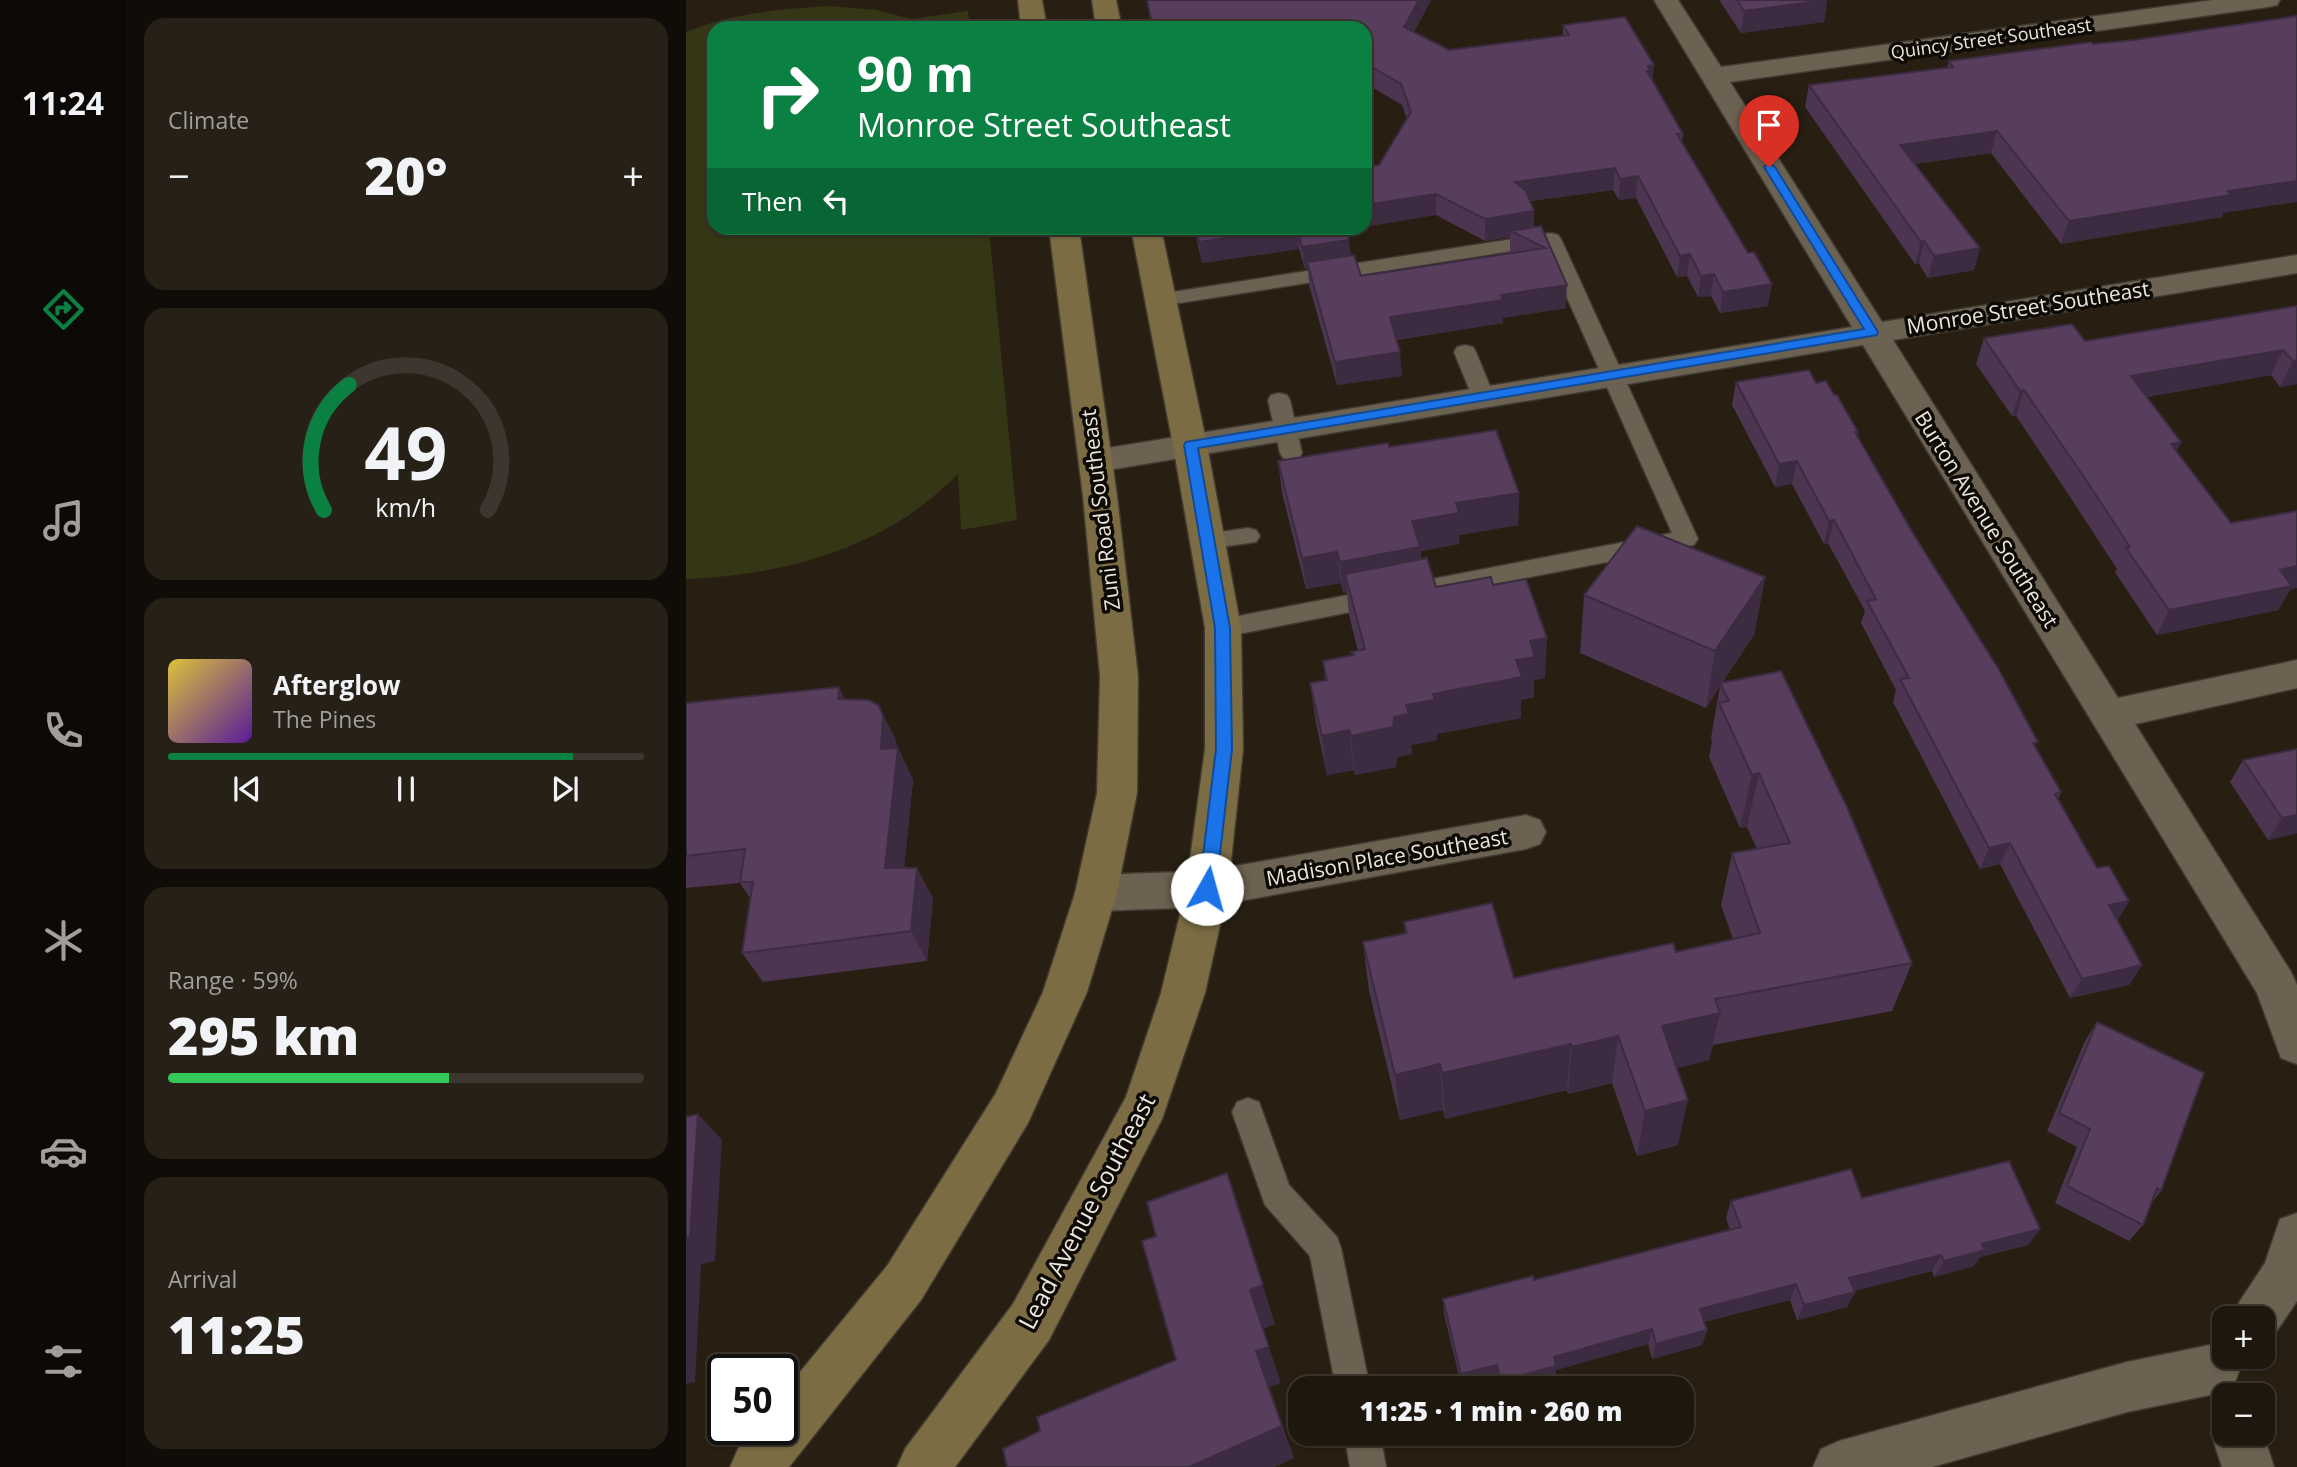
<!DOCTYPE html>
<html lang="en">
<head>
<meta charset="utf-8">
<style>
  body { margin:0; font-family:"Open Sans",sans-serif; background:#262017; color:#f1f3f6; height:100vh; display:flex; flex-direction:column; font-size:26px; white-space:nowrap }
  * { box-sizing:border-box; margin:0 }
  p { font-size:23px; color:#a19f9e }
  .icon { flex:none; width:38px; height:38px; fill:none; stroke:currentColor; stroke-width:2; stroke-linecap:round; stroke-linejoin:round }
  .map { position:relative; flex:1; overflow:hidden }
  .panel { display:flex; flex-direction:column; gap:18px; padding:18px; background:#100d08; width:560px }
  .panel>* { flex:none }
  .banner { position:absolute; left:21px; top:21px; width:665px; height:214px; border-radius:21px; box-shadow:0 2px 5px #0004,0 0 0 2px #3c362e; background:#0b8043; color:#fff; overflow:hidden }
  .controls { position:absolute; left:1526px; top:1306px; display:grid; gap:14px }
  .controls a { display:grid; place-items:center; width:63px; height:63px; border-radius:14px; background:#1e170e; box-shadow:0 2px 5px #0004,0 0 0 2px #3c362e; font-size:35px }
  .speed { position:absolute; left:21px; top:1354px; display:flex; gap:14px; font-size:35px; font-weight:700; text-align:center }
  .speed>* { display:grid; place-content:center; width:91px; height:91px; border-radius:50%; background:#1e170e; box-shadow:0 2px 5px #0004,0 0 0 2px #3c362e; line-height:1 }
  .speed .limit { border:4px solid #111; border-radius:10px; background:#fff; color:#111 }
  .pin { position:absolute; display:grid; place-items:center; width:60px; height:60px; color:#fff; margin:-72px -30px; border-radius:50% 50% 50% 0; rotate:-45deg; box-shadow:0 0 7px #0007 }
  .pin .icon { rotate:45deg }
  .me { position:absolute; width:77px; margin:-38px; rotate:7deg; stroke-linejoin:round; filter:drop-shadow(0 0 5px #0008) }
  .turn { display:flex; align-items:center; gap:24px; height:147px; padding:0 35px; font-size:32px }
  .turn .icon { width:91px; height:91px; stroke-width:2.5 }
  .turn b { display:block; font-size:49px; line-height:60px }
  .then { display:flex; align-items:center; height:66px; padding:0 35px; background:#0003; gap:14px; font-size:26px }
  .big { font-size:52px; font-weight:800; line-height:1.1 }
  .panel .widget { flex:1; display:flex; flex-direction:column; justify-content:center; gap:10px; min-width:0; padding:0 24px; border-radius:21px; background:#262017 }
  .panel .dial { align-items:center; gap:0 }
  .dial svg { height:182px; overflow:visible; fill:none; stroke:#3c362e; stroke-width:7; stroke-linecap:round; text-anchor:middle }
  .dial text { fill:#f1f3f6; stroke:none }
  .song { display:flex; align-items:center; gap:21px }
  .cover { width:84px; height:84px; border-radius:10px; background:linear-gradient(135deg,hsl(50 70% 55%),hsl(270 70% 35%)) }
  .played { height:7px; border-radius:4px; background:linear-gradient(90deg,#0b8043 85%,#3c362e 85%) }
  .keys { display:flex; justify-content:space-around; direction:ltr }
  .heat { display:flex; justify-content:space-between; align-items:center; font-size:38px; direction:ltr }
  .charge { height:10px; border-radius:5px; background:linear-gradient(90deg,#34c759 59%,#3c362e 0) }
  .trip { position:absolute; left:602px; top:1376px; width:406px; height:70px; border-radius:21px; background:#1e170e; box-shadow:0 2px 5px #0004,0 0 0 2px #3c362e; font-weight:800; line-height:70px; text-align:center }
  main { display:flex; flex:1; min-height:0 }
  .dock { display:flex; flex-direction:column; width:126px; justify-content:space-around; align-items:center; background:#0c0906; color:#a19f9e }
  .dock .icon { width:49px; height:49px }
  .dock .on { color:#0b8043 }
  .dock b { font-size:32px; color:#f1f3f6 }
  .map>svg:first-child { display:block }
  .green { fill:#353616 }
  .lines { fill:none; stroke-linecap:round; stroke-linejoin:round }
  .lane-casing { stroke:#413a31; stroke-width:3 }
  .street-casing { stroke:#413a31; stroke-width:3 }
  .secondary-casing { stroke:#413a31; stroke-width:3 }
  .lane { fill:#6c6252; fill-rule:evenodd }
  .street { fill:#6c6252; fill-rule:evenodd }
  .secondary { fill:#7b6c43; fill-rule:evenodd }
  .wall { fill:#4b3550 }
  .shaded-wall { fill:#3d2b41 }
  .building { fill:#573e5d; stroke:#3d2b41; stroke-width:2 }
  .route { fill:#1a73e8; stroke:#114b97; stroke-width:2 }
  .labels { text-anchor:middle; dominant-baseline:central; stroke-width:7; stroke-linejoin:round; paint-order:stroke }
  .far-street-label { font-size:18px; fill:#ebe6dd; stroke:#0e0a05 }
  .street-label { font-size:21px; fill:#ebe6dd; stroke:#0e0a05 }
  .near-street-label { font-size:24px; fill:#ebe6dd; stroke:#0e0a05 }
</style>
</head>
<body>
<main>
<nav class="dock">
<b>11:24</b>
<svg class="icon on" aria-label="directions" viewBox="0 0 24 24"><path d="M12 3l9 9-9 9-9-9zM9 14v-3h6M13 9l2 2-2 2"/></svg>
<svg class="icon" aria-label="music" viewBox="0 0 24 24"><path d="M9 18V5l10-2v13"/><circle cx="6" cy="18" r="3"/><circle cx="16" cy="16" r="3"/></svg>
<svg class="icon" aria-label="phone" viewBox="0 0 24 24"><path d="M5 4h4l2 5-3 2q2 4 5 5l2-3 5 2v4C11 20 4 13 5 4z"/></svg>
<svg class="icon" aria-label="climate" viewBox="0 0 24 24"><path d="M12 3v18M4 7l16 10M4 17L20 7"/></svg>
<svg class="icon" aria-label="car" viewBox="0 0 24 24"><path d="M5 17H2v-5l4-1 3-4h7l3 4 3 1v5h-3M9 17h6M6 11h13"/><circle cx="7" cy="17" r="2"/><circle cx="17" cy="17" r="2"/></svg>
<svg class="icon" aria-label="filters" viewBox="0 0 24 24"><path d="M4 7h16M4 17h16"/><circle cx="9" cy="7" r="2"/><circle cx="15" cy="17" r="2"/></svg>
</nav>
<section class="panel">
<div class="widget"><p>Climate</p>
<div class="heat"><a>−</a><b class="big">20°</b><a>+</a></div>
</div>
<div class="widget dial"><svg viewBox="0 0 100 80">
<path d="M14 69A42 42 0 1 1 86 69"/>
<path d="M14 69A42 42 0 0 1 25 14" stroke="#0b8043"/>
<text x="50" y="56" font-size="32" font-weight="700">49</text>
<text x="50" y="72" font-size="11">km/h</text>
</svg></div>
<div class="widget">
<div class="song"><i class="cover"></i><div><b>Afterglow</b><p>The Pines</p></div></div>
<div class="played"></div>
<div class="keys"><svg class="icon" aria-label="previous" viewBox="0 0 24 24"><path d="M18 5L8 12l10 7zM5 5v14"/></svg><svg class="icon" aria-label="pause" viewBox="0 0 24 24"><path d="M8 5v14M16 5v14"/></svg><svg class="icon" aria-label="next" viewBox="0 0 24 24"><path d="M6 5l10 7-10 7zM19 5v14"/></svg></div>
</div>
<div class="widget"><p>Range · 59%</p><b class="big">295 km</b><div class="charge"></div></div>
<div class="widget"><p>Arrival</p><b class="big">11:25</b></div>
</section>
<div class="map">
<svg width="1611" height="1467" viewBox="0 0 1611 1467">
  <rect width="100%" height="100%" fill="#281f12"/>
  <!-- green -->
  <path class="green" d="M143 6 190 10 226 19 282 11 284 28H28V228H303L331 520 275 530 272 474C200 548 100 575 0 579V32C45 13 95 9 143 6Z"/>
  <g class="lines">
    <defs>
      <path id="lane" d="M865 233 872 235 875 239 1012 539 1008 545 537 637 528 635 525 628 528 621 537 619 986 533 858 246 474 306 467 305 464 300 467 295 474 294Z
        M779 345 787 347 790 352 808 396 805 401 797 403 789 401 786 396 768 352 771 347Z
        M593 393 601 395 604 400 616 453 613 458 605 461 597 458 594 453 582 400 585 395Z
        M562 528 570 530 574 536 570 542 521 549 513 547 509 541 513 535Z
        M562 1098 573 1102 603 1185 651 1237 655 1248 684 1388H650L624 1256 579 1205 546 1112 551 1102Z
        M658 1433H694L700 1467H664Z"/>
      <path id="street" d="M968 0H992L1035 67 1527 0H1594L1591 5 1582 7 1044 82 1196 322 1611 255V273L1207 340 1432 698 1611 660V688L1449 724 1605 972 1611 985V1064L1595 1058 1571 993 1177 345 410 472 398 469 393 461 398 453 410 450 1166 327Z
        M840 815 854 820 860 832 854 844 840 849 521 907 410 911 395 905 389 893 395 881 410 875 521 871Z
        M1611 1213V1301L1588 1335 1577 1340V1318H1546L1554 1301 1579 1263 1594 1219Z
        M1529 1344 1538 1348V1356H1549L1554 1369 1547 1387 1529 1394 1441 1412 1246 1467H1127L1135 1449 1153 1441 1441 1362Z
        M1538 1412V1433H1577L1588 1467H1536L1525 1433 1533 1415Z"/>
      <path id="secondary" d="M332 0H356L361 28H335Z
        M406 0H430L436 28H410Z
        M363 228H393L431 496 452 676 451 793 431 893 401 992 342 1123 235 1300 103 1467H44L52 1449 67 1430H96V1394L201 1266 310 1093 357 992 389 893 411 793 414 676 397 496Z
        M445 228H475L521 445 555 628 557 749 542 889 519 993 476 1119 363 1340 269 1467H211L219 1449 327 1304 440 1097 475 993 500 889 519 749V628L487 445Z"/>
    </defs>
    <!-- lane casing -->
    <use href="#lane" class="lane-casing"/>
    <!-- street casing -->
    <use href="#street" class="street-casing"/>
    <!-- secondary casing -->
    <use href="#secondary" class="secondary-casing"/>
    <!-- lane -->
    <use href="#lane" class="lane"/>
    <!-- street -->
    <use href="#street" class="street"/>
    <!-- secondary -->
    <use href="#secondary" class="secondary"/>
  </g>
  <!-- wall -->
  <path class="wall" d="M461 0H745L728 32 763 50 877 35V25L966 81 997 134 996 143 1082 306 1034 313 1025 296 1012 297 1001 276 991 277 950 198 933 200 927 190 844 201 848 227 855 226 880 308 817 318V323L710 340 716 376 651 385 623 285 622 268 619 269 613 249 516 263 508 228H675L660 230 665 255 675 276 824 253V237L799 241 750 215 693 165 721 119 716 105 679 83V28H466Z
    M1033 0H1141L1138 22 1055 33Z
    M1263 61 1537 213 1536 217 1375 244 1305 153 1229 164 1294 248 1288 270 1242 278 1233 264H1229L1119 107 1123 85 1261 68Z
    M1611 306V384L1594 387 1585 375 1461 397 1491 452 1545 523 1604 590 1592 610 1471 635 1429 572 1431 569 1388 503 1330 416H1326L1290 364 1298 338 1399 341Z
    M1050 382 1130 383 1148 395 1172 432 1171 437 1375 792 1372 799 1411 868 1443 901 1431 921 1456 965 1443 985 1384 998 1314 864 1294 869 1207 702 1210 690 1175 623 1179 611 1142 543 1138 544 1106 484 1089 487 1046 405Z
    M703 447 833 493 832 525 773 535V544L735 551V559L750 587 807 585 859 678 848 680V697L835 700V718L751 734V740L725 745 726 754 711 757 710 767 669 775 668 770 641 775 630 723 624 683 639 680 637 661 666 656 665 652 672 651 663 615 661 593H657L655 583 620 589 596 493 592 461Z
    M1079 577 1068 635 1036 683 1226 963 1206 1011 1027 1045 1023 1060 991 1068 992 1145 951 1156 926 1083 882 1094 881 1090 759 1119 757 1110 714 1120 683 991 677 942 719 933 718 922 828 978 990 952 1047 939 1035 905 1046 853 1071 849 1061 827 1054 828 1023 757 1026 741 1025 738 1034 686 1020 708 894 653 898 595Z
    M159 699 193 706 227 780 218 868 247 898 241 961 77 982 56 953 64 898 54 883 0 888V703Z
    M1557 760 1611 833 1582 840 1544 782Z
    M1411 1022 1475 1191 1466 1202 1457 1225 1443 1241 1369 1203 1391 1147 1361 1131 1399 1041Z
    M1176 1198 1354 1229 1342 1245 1294 1257 1288 1266 1248 1277 1246 1271 1168 1291 1169 1292 1161 1307 1111 1320 1104 1300 1018 1322 1021 1330 1016 1345 966 1359 962 1344 870 1370 869 1380 839 1388H813L811 1379 776 1388 758 1314 757 1299 848 1280 1044 1230 1040 1218 1045 1201Z"/>
  <!-- shaded-wall -->
  <path class="shaded-wall" d="M733 0H745L719 48 718 27Z
    M1141 0 1138 22 1055 33 1058 11Z
    M968 65 966 87 959 93 962 66Z
    M1311 131 1305 153 1209 167 1214 145Z
    M929 168 927 190 829 203V182Z
    M952 176 950 198 933 200 934 179Z
    M1611 181V202L1537 213 1536 217 1375 244 1383 221 1542 191Z
    M750 194V215L679 227V205Z
    M848 211V233L825 231 824 237 799 241V219Z
    M611 228 613 249 516 263 513 242Z
    M656 228H675L656 231Z
    M663 240 665 262H621L622 268 619 269 616 247Z
    M1238 241 1233 264H1229L1235 242Z
    M1294 248 1288 270 1242 278 1248 256Z
    M1004 254 1001 276 991 277 994 256Z
    M1028 274 1025 296 1012 297 1015 276Z
    M1086 284 1082 306 1034 313 1037 292Z
    M881 285 880 308 817 318V323L705 340 704 317 815 295Z
    M1597 350 1585 375 1435 401 1445 376Z
    M714 352 716 376 651 385 649 362Z
    M1611 360V384L1594 387 1607 361Z
    M1338 390 1330 416H1326L1334 391Z
    M1495 442 1484 467 1485 444Z
    M1111 461 1106 484 1089 487 1093 464Z
    M833 493 832 525 773 535V544L735 551 736 578 659 574 661 593H657L654 562 726 521 770 503Z
    M1148 520 1142 543 1138 544 1143 521Z
    M651 552 655 583 620 589 616 558Z
    M1611 566V588L1604 590 1592 610 1471 635 1483 610 1594 570Z
    M1079 577 1068 635 1035 684 1034 683V686L1020 708 1029 651Z
    M861 638 859 678 848 680V697L835 700V718L751 734V740L725 745 726 754 711 757 710 767 669 775 665 736 708 717 720 705 830 660 844 641Z
    M153 687 169 720 152 699Z
    M193 706 209 738 212 749V748L227 780 215 899 199 868Z
    M663 730 668 770 641 775 636 736Z
    M1073 773 1061 827 1054 828 1066 775Z
    M1611 815V833L1582 840 1596 818Z
    M1324 843 1314 864 1294 869 1303 848Z
    M231 868 247 898 241 961 225 931Z
    M1443 901 1431 921 1423 905Z
    M1456 965 1443 985 1384 998 1396 979Z
    M1034 1013 1023 1060 968 1073 976 1026Z
    M932 1036 926 1083 882 1094 886 1047Z
    M885 1044 881 1090 759 1119 756 1073Z
    M754 1064 757 1110 714 1120 709 1075Z
    M1002 1100 992 1145 951 1156 959 1111Z
    M12 1114 36 1140 29 1261 15 1264 9 1382 0 1384V1238Z
    M541 1173 589 1324 577 1329 595 1383 583 1387 608 1458 589 1467H503L570 1351 564 1290Z
    M1354 1229 1342 1245 1294 1257 1288 1266 1248 1277 1258 1261 1296 1244Z
    M1255 1255 1246 1271 1156 1294 1163 1278Z
    M1110 1284 1104 1300 1009 1324 1014 1309Z
    M1169 1292 1161 1307 1111 1320 1118 1305Z
    M966 1329 962 1344 870 1370 869 1380 839 1388H815V1381L868 1357Z
    M1021 1330 1016 1345 966 1359 970 1344Z
    M811 1365V1379L776 1388 775 1374Z"/>
  <!-- building -->
  <path class="building" d="M461 0H733L718 27 763 50 883 35 877 25 939 17 968 65 962 66 964 71H961L997 134H991L1062 253 1068 252 1086 284 1037 292 1028 274 1015 276 1004 254 994 256 952 176 934 179 929 168 829 182 840 191 848 211 799 219 750 194 679 205V167L693 165 725 112 715 84 679 63V28H467Z
    M1051 0H1141L1058 11Z
    M1611 16V181L1542 191 1545 195 1383 221 1311 131 1214 145 1294 248 1248 256 1238 241 1235 242 1123 85 1267 67 1263 61 1405 42 1407 44 1448 40Z
    M855 226 881 285 815 295 817 300 704 317 714 352 649 362 621 262 668 255 675 276 859 248 825 231Z
    M509 228H610L513 242Z
    M611 228H660L663 240 616 247Z
    M1611 306V360L1607 361 1597 350 1445 376 1495 442 1485 444 1545 523 1611 511V566L1594 570 1606 586 1483 610 1440 548 1444 547 1398 477 1338 390 1334 391 1298 338 1386 324 1399 341Z
    M1123 370 1130 383 1140 381 1148 395H1151L1172 432H1169L1228 535 1312 668 1352 742 1347 743 1375 792 1369 794 1411 868 1423 866 1443 901 1423 905 1456 965 1396 979 1324 843 1303 848 1214 679 1223 678 1181 601 1190 599 1148 520 1143 521 1111 461 1093 464 1050 382Z
    M810 430 833 493 770 503 773 513 726 521 734 547 654 562 651 552 616 558 592 461 702 443 703 447Z
    M951 526 1079 577 1029 651 898 595Z
    M741 558 750 587 805 577 807 585 840 579 861 638 844 641 849 657 830 660 836 677 747 694 749 700 720 705 723 714 708 717 707 727 665 736 663 730 636 736 624 683 641 680 637 661 668 655 665 652 679 649 659 574Z
    M1095 671 1161 807 1226 963 1029 999 1034 1013 976 1026 1002 1100 959 1111 932 1036 886 1047 885 1044 756 1073 754 1064 709 1075 677 942 721 933 718 922 806 903 828 978 987 943 990 952 1074 933 1046 853 1104 843 1073 773 1066 775 1033 703 1043 701 1034 683Z
    M153 687 152 699 183 700 193 706 197 716 195 749 212 748 199 868H231L225 931 56 953 67 882H54L59 849 0 856V703Z
    M1611 749V815L1596 818 1557 760Z
    M1411 1022 1518 1073 1475 1191 1471 1188 1457 1225 1381 1186 1404 1129 1373 1113Z
    M12 1114 4 1237 0 1238V1117Z
    M1323 1161 1354 1229 1296 1244 1299 1250 1258 1261 1255 1255 1163 1278 1169 1292 1118 1305 1110 1284 1014 1309 1021 1330 970 1344 966 1329 868 1357 870 1366 815 1381 811 1365 775 1374 757 1299 847 1276 848 1280 1055 1227 1045 1201 1165 1169 1176 1198Z
    M541 1173 577 1285 564 1290 583 1347 570 1351 596 1426 503 1467H321L317 1449 354 1431 351 1417 490 1360 456 1241 470 1236 461 1202Z"/>
  <!-- route -->
  <path class="route" d="M1083 163 1089 167 1192 332 1191 335 512 448 544 628 546 749 530 889 527 894 521 897 515 894 513 889 530 749 529 628 498 445 500 442 1178 329 1078 167Z"/>
  <g class="labels">
    <!-- far-street labels -->
    <g class="far-street-label">
      <text transform="translate(1305 38) rotate(-8)">Quincy Street Southeast</text>
    </g>
    <!-- street labels -->
    <g class="street-label">
      <text transform="translate(1342 307) rotate(-9)">Monroe Street Southeast</text>
      <text transform="translate(414 510) rotate(-97)">Zuni Road Southeast</text>
      <text transform="translate(1301 519) rotate(58)">Burton Avenue Southeast</text>
      <text transform="translate(701 857) rotate(-10)">Madison Place Southeast</text>
    </g>
    <!-- near-street labels -->
    <g class="near-street-label">
      <text transform="translate(400 1211) rotate(-62)">Lead Avenue Southeast</text>
    </g>
  </g>
</svg>
<div class="controls">
<a>+</a>
<a>−</a>
</div>
<div class="speed"><div class="limit">50</div></div>
<div class="pin" style="left:1083px;top:167px;background:#d93025"><svg class="icon" aria-label="arrive" viewBox="0 0 24 24"><path d="M6 21V4h12l-3 4 3 4H6"/></svg></div>
<svg class="me" style="left:521px;top:889px" viewBox="-20 -20 40 40"><circle r="19" fill="#fff"/><path d="M0-13L10 11 0 6-10 11z" fill="#1a73e8"/></svg>
<div class="trip">11:25 · 1 min · 260 m</div>
<div class="banner">
<div class="turn"><svg class="icon" aria-label="right" viewBox="0 0 24 24"><path d="M7 20v-9h11M14 6l5 5-5 5"/></svg><div><b>90 m</b>Monroe Street Southeast</div></div>
<div class="then">Then<svg class="icon" aria-label="left" viewBox="0 0 24 24"><path d="M17 20v-9H6M10 6l-5 5 5 5"/></svg></div>
</div>
</div>
</main>
</body>
</html>
